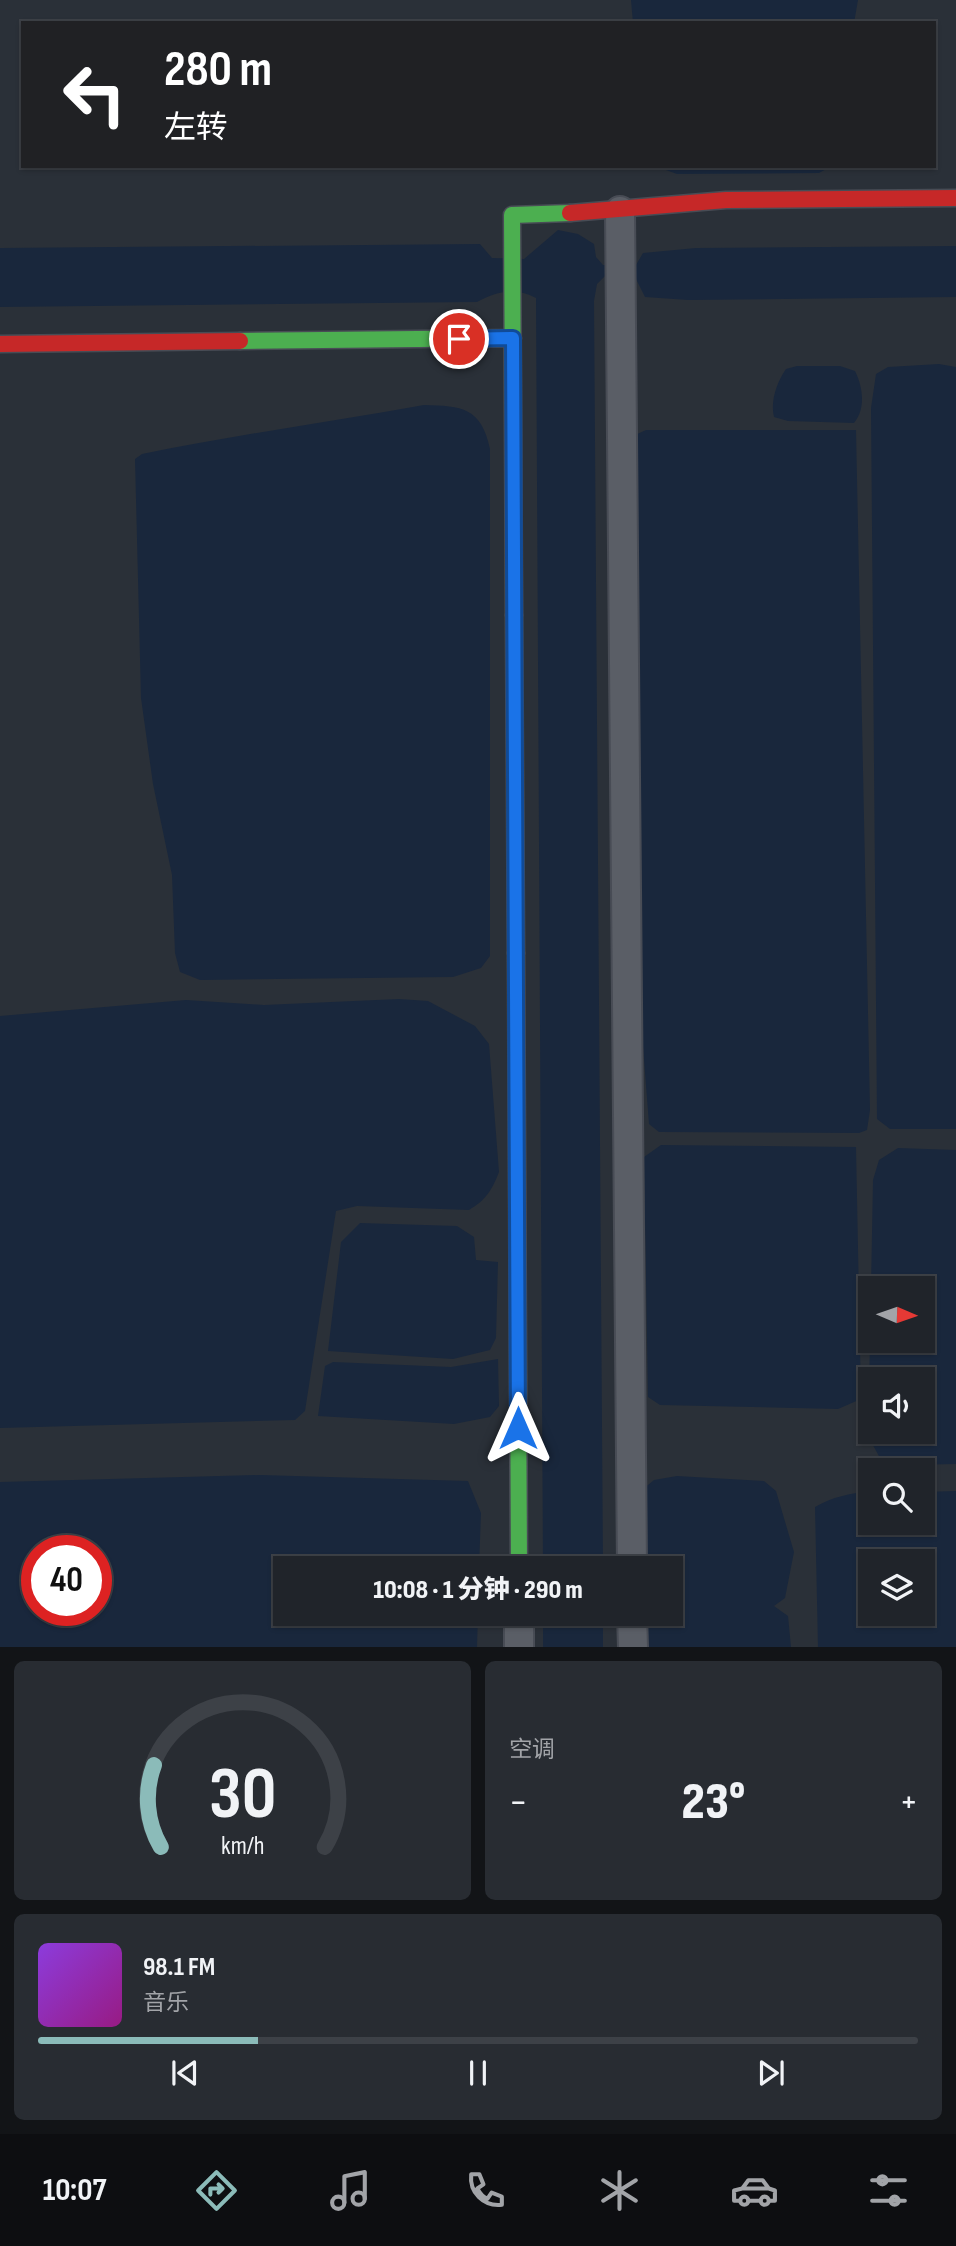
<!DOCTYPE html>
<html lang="zh">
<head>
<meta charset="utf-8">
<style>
  body { margin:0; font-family:"Sofia Sans Condensed","Noto Sans SC",sans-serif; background:#282c32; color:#f1f3f6; height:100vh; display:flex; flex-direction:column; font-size:26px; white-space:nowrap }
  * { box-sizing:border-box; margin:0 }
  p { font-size:23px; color:#a2a4a8 }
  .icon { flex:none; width:38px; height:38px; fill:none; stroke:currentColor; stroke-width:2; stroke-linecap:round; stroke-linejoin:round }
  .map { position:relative; height:1647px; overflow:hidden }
  .panel { display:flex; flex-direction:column; gap:14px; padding:14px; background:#121417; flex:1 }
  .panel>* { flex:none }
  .banner { position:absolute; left:21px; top:21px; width:915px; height:147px; border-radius:0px; box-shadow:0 2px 5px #0004,0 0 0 2px #3d4147; background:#202124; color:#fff; overflow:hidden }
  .needle { width:46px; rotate:92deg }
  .controls { position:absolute; left:858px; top:1276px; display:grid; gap:14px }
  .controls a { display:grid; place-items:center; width:77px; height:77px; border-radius:0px; background:#20242a; box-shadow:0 2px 5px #0004,0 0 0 2px #3d4147; font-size:35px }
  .speed { position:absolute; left:21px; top:1535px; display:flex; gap:14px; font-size:35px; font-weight:700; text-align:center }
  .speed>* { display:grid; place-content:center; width:91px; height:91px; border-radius:50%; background:#20242a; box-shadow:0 2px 5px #0004,0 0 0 2px #3d4147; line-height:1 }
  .speed .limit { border:10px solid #d22; background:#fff; color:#111 }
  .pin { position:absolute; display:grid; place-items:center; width:60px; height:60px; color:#fff; margin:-30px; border:4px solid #fff; border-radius:50%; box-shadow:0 2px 7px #0007 }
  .me { position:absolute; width:77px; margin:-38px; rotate:0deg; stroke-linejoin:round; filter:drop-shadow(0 0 5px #0008) }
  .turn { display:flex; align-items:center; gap:24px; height:147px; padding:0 28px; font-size:32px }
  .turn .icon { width:91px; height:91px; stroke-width:2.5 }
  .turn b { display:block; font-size:49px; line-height:60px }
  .big { font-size:52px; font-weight:800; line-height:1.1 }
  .panel .widget { flex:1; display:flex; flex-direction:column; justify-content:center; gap:10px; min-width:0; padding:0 24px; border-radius:10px; background:#282c32 }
  .panel .dial { align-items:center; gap:0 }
  .dial svg { height:182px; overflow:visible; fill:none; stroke:#3d4147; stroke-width:7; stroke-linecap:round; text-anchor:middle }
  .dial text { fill:#f1f3f6; stroke:none }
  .song { display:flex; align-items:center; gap:21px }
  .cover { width:84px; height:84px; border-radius:10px; background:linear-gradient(135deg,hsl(270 70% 55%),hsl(310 70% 35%)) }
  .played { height:7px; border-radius:4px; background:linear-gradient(90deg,#8bbbb9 25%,#3d4147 25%) }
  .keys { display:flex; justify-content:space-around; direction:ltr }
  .heat { display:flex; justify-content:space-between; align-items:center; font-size:38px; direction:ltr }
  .panel .tiles { flex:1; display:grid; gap:14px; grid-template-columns:1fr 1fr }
  .widget:last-child { grid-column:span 2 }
  .trip { position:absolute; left:273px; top:1556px; width:410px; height:70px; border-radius:0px; background:#20242a; box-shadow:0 2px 5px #0004,0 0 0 2px #3d4147; font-weight:800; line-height:70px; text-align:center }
  .menu { display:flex; height:112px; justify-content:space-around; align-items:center; background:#0d0e11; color:#a2a4a8 }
  .menu .icon { width:49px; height:49px }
  .menu .current { color:#8bbbb9 }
  .menu b { font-size:32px; color:#f1f3f6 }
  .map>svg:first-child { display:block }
  .water { fill:#19273c; fill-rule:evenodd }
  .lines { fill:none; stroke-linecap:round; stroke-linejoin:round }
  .street-casing { stroke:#484c55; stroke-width:32 }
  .fast-casing { stroke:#484c55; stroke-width:19 }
  .slow-casing { stroke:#484c55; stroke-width:19 }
  .jam-casing { stroke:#484c55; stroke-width:19 }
  .street { stroke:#5a5e66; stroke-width:28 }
  .fast { stroke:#4caf50; stroke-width:16 }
  .slow { stroke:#ffc107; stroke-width:16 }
  .jam { stroke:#c62828; stroke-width:16 }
  .route-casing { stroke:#114b97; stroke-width:18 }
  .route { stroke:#1a73e8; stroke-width:12 }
</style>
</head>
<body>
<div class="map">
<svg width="956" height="1648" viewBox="0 0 956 1648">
  <rect width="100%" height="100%" fill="#2a3038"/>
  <!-- water -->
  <path class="water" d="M631 0H858L854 23H633Z
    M655 166H832L819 173 677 174Z
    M558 230 578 234 594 244 596 257 603 265H636L643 253 696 248 956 246V297L688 300 645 297 635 277 607 274 597 284 594 301 603 1568H543L536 298C515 287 498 291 477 302L0 307V248L480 244 492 258 524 259Z
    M939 364 956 367V1129H890L877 1119 871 408 876 374 888 367Z
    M797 366H840L855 371C863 387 866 409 854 423L788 421 774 417C770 401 777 382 786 369Z
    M424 405C462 406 481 407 490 449V956L481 968 453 977 200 980 180 972 175 953 172 875 153 784 141 698 135 459 142 454C235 435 329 422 424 405Z
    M646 430H856L870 1110 867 1130 859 1133 659 1132 649 1124 640 1007 633 436Z
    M399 999 428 1001 475 1026 489 1044 499 1172C492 1190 486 1200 469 1210L357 1206 336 1211 305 1411 295 1420 0 1428V1016L186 1000 264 1005Z
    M661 1145 856 1147 861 1399 838 1409 660 1405 648 1397 644 1157Z
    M898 1148 956 1150V1464L910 1465 880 1458 868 1436 870 1341 922 1340V1288H871L873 1180 879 1160ZM870 1379H922V1432H870Z
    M360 1223 457 1226 474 1237 476 1260 498 1262 496 1338 490 1350 453 1359 328 1351 341 1242Z
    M498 1359 499 1406 490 1417 454 1424 318 1416 325 1366 333 1362 451 1367Z
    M260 1475 468 1481 481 1513 479 1568H285V1614H478L477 1647H0V1482ZM37 1550H96V1610H37Z
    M677 1476 764 1481 776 1491 794 1552 785 1598 774 1606 788 1616 791 1647H645V1614H670V1568H644L642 1490 654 1480Z
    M956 1491V1647H818L815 1507C833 1497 849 1493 870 1492V1522H922V1492ZM870 1561H922V1614H870Z
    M543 1614H603V1647H543Z"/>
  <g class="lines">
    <defs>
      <path id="street" d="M620 211 632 1568
        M519 1614V1648
        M632 1614 633 1648"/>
      <path id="fast" d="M240 341 513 338
        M514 615 512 215 570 213
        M516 953 519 1568"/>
      <path id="slow" d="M514 615 516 953"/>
      <path id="jam" d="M570 213 726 200 956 198
        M0 344 240 341"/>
    </defs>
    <!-- street casing -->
    <use href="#street" class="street-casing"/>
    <!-- fast casing -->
    <use href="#fast" class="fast-casing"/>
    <!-- slow casing -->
    <use href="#slow" class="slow-casing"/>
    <!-- jam casing -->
    <use href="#jam" class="jam-casing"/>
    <!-- street -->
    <use href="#street" class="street"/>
    <!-- fast -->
    <use href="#fast" class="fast"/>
    <!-- slow -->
    <use href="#slow" class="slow"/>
    <!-- jam -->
    <use href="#jam" class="jam"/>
  </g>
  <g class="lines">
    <defs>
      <path id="route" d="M459 339 513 338 518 1428"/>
    </defs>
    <!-- route casing -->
    <use href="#route" class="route-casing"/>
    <!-- route -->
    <use href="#route" class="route"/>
  </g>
</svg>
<div class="controls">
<a><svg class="needle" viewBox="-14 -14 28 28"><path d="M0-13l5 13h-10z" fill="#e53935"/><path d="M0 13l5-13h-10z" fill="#a2a4a8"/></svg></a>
<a><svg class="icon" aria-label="sound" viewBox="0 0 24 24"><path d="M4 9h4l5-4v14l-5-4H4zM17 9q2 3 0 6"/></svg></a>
<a><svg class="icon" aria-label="search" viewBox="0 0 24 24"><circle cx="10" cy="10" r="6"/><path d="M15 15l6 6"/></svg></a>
<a><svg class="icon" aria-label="layers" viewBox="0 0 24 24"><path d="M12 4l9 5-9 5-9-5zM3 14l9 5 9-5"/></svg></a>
</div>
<div class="speed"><div class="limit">40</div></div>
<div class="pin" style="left:459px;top:339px;background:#d93025"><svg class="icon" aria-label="arrive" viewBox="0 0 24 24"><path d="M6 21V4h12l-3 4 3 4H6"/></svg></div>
<svg class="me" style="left:518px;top:1428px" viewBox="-20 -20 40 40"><path d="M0-17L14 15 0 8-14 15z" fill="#1a73e8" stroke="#fff" stroke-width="4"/></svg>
<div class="trip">10:08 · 1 分钟 · 290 m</div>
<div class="banner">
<div class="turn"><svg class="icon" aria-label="left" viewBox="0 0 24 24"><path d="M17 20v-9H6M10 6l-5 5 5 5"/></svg><div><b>280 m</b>左转</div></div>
</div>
</div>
<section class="panel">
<div class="tiles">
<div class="widget dial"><svg viewBox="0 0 100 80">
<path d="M14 69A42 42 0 1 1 86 69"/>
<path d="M14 69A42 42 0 0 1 11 33" stroke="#8bbbb9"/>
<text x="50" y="56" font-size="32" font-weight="700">30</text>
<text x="50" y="72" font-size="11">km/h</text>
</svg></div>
<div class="widget"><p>空调</p>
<div class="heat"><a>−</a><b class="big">23°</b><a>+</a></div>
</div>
<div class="widget">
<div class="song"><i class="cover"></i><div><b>98.1 FM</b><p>音乐</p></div></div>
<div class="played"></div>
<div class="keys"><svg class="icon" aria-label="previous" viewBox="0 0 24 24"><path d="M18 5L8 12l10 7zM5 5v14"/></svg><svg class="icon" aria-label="pause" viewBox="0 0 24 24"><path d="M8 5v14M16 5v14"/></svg><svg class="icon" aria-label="next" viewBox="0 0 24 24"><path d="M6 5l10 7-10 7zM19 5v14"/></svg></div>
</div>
</div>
</section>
<nav class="menu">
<b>10:07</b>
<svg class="icon current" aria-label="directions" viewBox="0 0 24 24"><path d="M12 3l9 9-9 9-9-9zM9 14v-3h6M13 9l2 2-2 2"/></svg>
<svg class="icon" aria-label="music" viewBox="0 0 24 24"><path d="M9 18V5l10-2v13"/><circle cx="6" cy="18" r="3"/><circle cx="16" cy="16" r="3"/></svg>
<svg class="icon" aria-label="phone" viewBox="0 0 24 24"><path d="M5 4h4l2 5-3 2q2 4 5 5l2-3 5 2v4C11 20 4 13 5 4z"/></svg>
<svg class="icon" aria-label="climate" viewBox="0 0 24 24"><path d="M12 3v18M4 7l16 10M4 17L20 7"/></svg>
<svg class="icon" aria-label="car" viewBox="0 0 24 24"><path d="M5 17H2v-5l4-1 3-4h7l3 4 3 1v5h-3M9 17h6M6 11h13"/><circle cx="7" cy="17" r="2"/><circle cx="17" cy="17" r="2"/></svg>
<svg class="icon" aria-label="filters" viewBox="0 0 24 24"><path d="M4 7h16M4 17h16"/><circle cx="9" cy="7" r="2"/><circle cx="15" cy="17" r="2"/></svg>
</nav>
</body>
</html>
